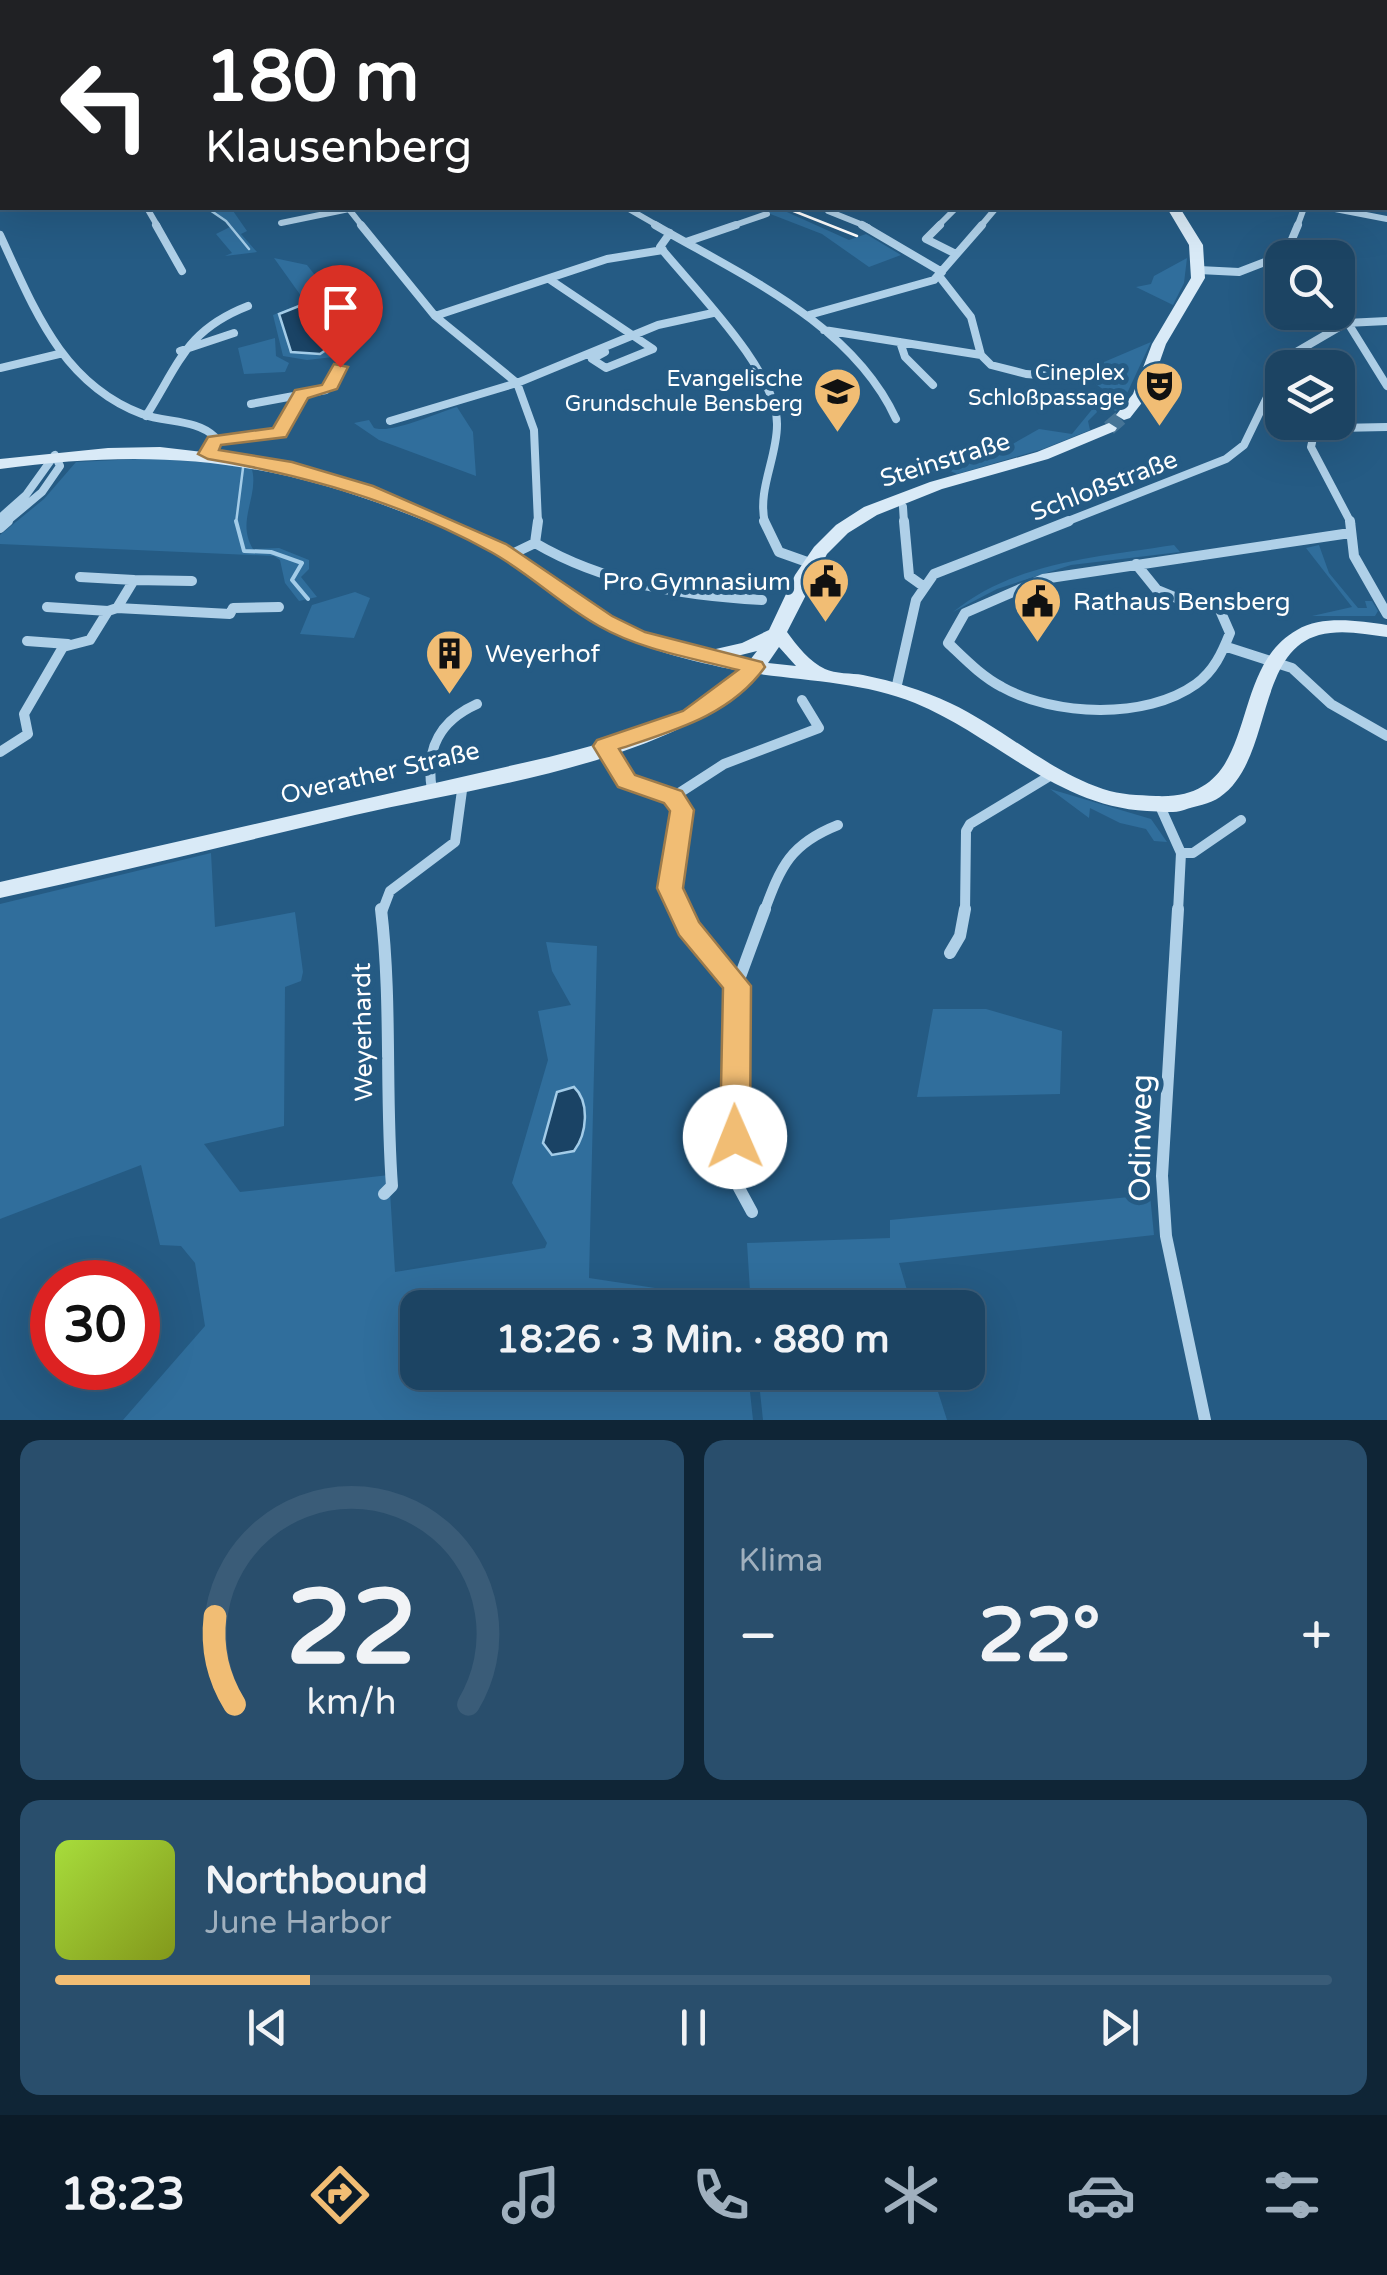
<!DOCTYPE html>
<html lang="de">
<head>
<meta charset="utf-8">
<style>
  body { margin:0; font-family:"Varela Round",sans-serif; background:#294e6c; color:#f1f3f6; height:100vh; display:flex; flex-direction:column; font-size:38px; white-space:nowrap }
  * { box-sizing:border-box; margin:0 }
  p { font-size:32px; color:#a0b0be }
  .icon { flex:none; width:55px; height:55px; fill:none; stroke:currentColor; stroke-width:2; stroke-linecap:round; stroke-linejoin:round }
  .map { position:relative; height:1420px; overflow:hidden }
  .side { display:flex; flex-direction:column; gap:20px; padding:20px; background:#0f2536; flex:1 }
  .side>* { flex:none }
  .banner { position:absolute; left:0px; top:0px; width:1388px; height:210px; box-shadow:0 10px 40px #0002,0 0 0 2px #3a5c78; background:#202124; color:#fff; overflow:hidden }
  .buttons { position:absolute; left:1265px; top:240px; display:grid; gap:20px }
  .buttons a { display:grid; place-items:center; width:90px; height:90px; border-radius:20px; background:#1c4463; box-shadow:0 10px 40px #0002,0 0 0 2px #3a5c78; font-size:50px }
  .speed { position:absolute; left:30px; top:1260px; display:flex; gap:20px; font-size:50px; font-weight:700; text-align:center }
  .speed>* { display:grid; place-content:center; width:130px; height:130px; border-radius:50%; background:#1c4463; box-shadow:0 10px 40px #0002,0 0 0 2px #3a5c78; line-height:1 }
  .speed .limit { border:15px solid #d22; background:#fff; color:#111 }
  .pin { position:absolute; display:grid; place-items:center; width:85px; height:85px; color:#fff; margin:-102px -42px; border-radius:50% 50% 50% 0; rotate:-45deg; box-shadow:0 0 10px #0007 }
  .pin .icon { rotate:45deg }
  .me { position:absolute; width:110px; margin:-55px; rotate:359deg; stroke-linejoin:round; filter:drop-shadow(0 0 8px #0008) }
  .turn { display:flex; align-items:center; gap:35px; height:210px; padding:0 40px; font-size:45px }
  .turn .icon { width:130px; height:130px; stroke-width:2.5 }
  .turn b { display:block; font-size:70px; line-height:85px }
  .big { font-size:75px; font-weight:700; line-height:1.1 }
  .side .widget { flex:1; display:flex; flex-direction:column; justify-content:center; gap:15px; min-width:0; padding:0 35px; border-radius:20px; background:#294e6c }
  .side .dial { align-items:center; gap:0 }
  .dial svg { height:260px; overflow:visible; fill:none; stroke:#3a5c78; stroke-width:7; stroke-linecap:round; text-anchor:middle }
  .dial text { fill:#f1f3f6; stroke:none }
  .song { display:flex; align-items:center; gap:30px }
  .cover { width:120px; height:120px; border-radius:15px; background:linear-gradient(135deg,hsl(80 70% 55%),hsl(70 70% 35%)) }
  .played { height:10px; border-radius:5px; background:linear-gradient(90deg,#f1bd74 20%,#3a5c78 20%) }
  .keys { display:flex; justify-content:space-around; direction:ltr }
  .heat { display:flex; justify-content:space-between; align-items:center; font-size:55px; direction:ltr }
  .side .tiles { flex:1; display:grid; gap:20px; grid-template-columns:1fr 1fr }
  .widget:last-child { grid-column:span 2 }
  .trip { position:absolute; left:400px; top:1290px; width:585px; height:100px; border-radius:20px; background:#1c4463; box-shadow:0 10px 40px #0002,0 0 0 2px #3a5c78; font-weight:700; line-height:100px; text-align:center }
  .tabs { display:flex; height:160px; justify-content:space-around; align-items:center; background:#0b1b28; color:#a0b0be }
  .tabs .icon { width:70px; height:70px }
  .tabs .on { color:#f1bd74 }
  .tabs b { font-size:45px; color:#f1f3f6 }
  .map>svg:first-child { display:block }
  .green { fill:#306e9c }
  .water { fill:#1a4365; stroke:#a3cce8; stroke-width:2.5 }
  .lines { fill:none; stroke-linecap:round; stroke-linejoin:round }
  .stream-far1 { stroke:#a3cce8; stroke-width:2.5 }
  .stream { stroke:#a3cce8; stroke-width:4 }
  .secondary-tunnel { stroke:#467496; stroke-width:15; stroke-dasharray:15 8; stroke-linecap:butt }
  .street-far3 { stroke:#afd0e8; stroke-width:6 }
  .street-far2 { stroke:#afd0e8; stroke-width:8 }
  .street-far1 { stroke:#afd0e8; stroke-width:10 }
  .street { stroke:#afd0e8; stroke-width:12 }
  .secondary { fill:#d9eaf7; fill-rule:evenodd }
  .tram { stroke:#fff; stroke-width:2.5 }
  .route { fill:#f1bd74; stroke:#9d7b4b; stroke-width:2.5 }
  .labels { text-anchor:middle; dominant-baseline:central; stroke-width:10; stroke-linejoin:round; paint-order:stroke }
  .far-poi-label { font-size:22px; fill:#fff; stroke:#255b84; text-anchor:end }
  .street-label { font-size:25px; fill:#fff; stroke:#255b84 }
  .poi-label { font-size:25px; fill:#fff; stroke:#255b84; text-anchor:start }
  .near-street-label { font-size:30px; fill:#fff; stroke:#255b84 }
</style>
</head>
<body>
<div class="map">
<svg width="1387" height="1420" viewBox="0 0 1387 1420">
  <rect width="100%" height="100%" fill="#255b84"/>
  <!-- green -->
  <path class="green" d="M208 208H231L247 231 241 234 257 252 225 256 232 253 216 234 232 226Z
    M755 208H778L849 240 866 234 901 255 869 267 822 234Z
    M274 258 307 265 328 292 304 300Z
    M1187 258 1184 283 1173 305 1136 287 1151 284 1154 276Z
    M326 299C357 304 355 335 342 356L307 360 283 356 273 315 299 305 279 314 289 351 319 302H309Z
    M275 338 276 356 289 363 285 372 244 374 238 348Z
    M1151 342 1122 404 1092 381 1104 362Z
    M1103 396 1120 406 1116 411 1102 407 1088 421 1090 430 1043 449 957 474 930 462 1009 446 1039 429 1072 434Z
    M457 407 473 432 476 476 379 440 354 423 369 420 374 428C392 434 436 413 457 407Z
    M159 458 251 466C261 495 235 520 253 549L279 548 309 560V569L301 577 317 597 299 601 285 583 280 560 274 556 0 544V535L44 499 76 462Z
    M1174 545 1180 552 1071 565 997 589 953 612C1014 563 1090 558 1174 545Z
    M1319 545 1329 573 1358 608H1367L1365 601H1372L1378 611 1375 616H1312L1352 607 1306 548Z
    M355 592 370 598 354 638 300 634 312 605Z
    M1050 789 1151 819 1167 842 1154 841 1146 829 1120 823 1090 808 1089 818Z
    M211 853 215 927 295 912 303 972 301 981 285 987 284 1126 204 1144 240 1192 389 1175 395 1272 545 1248 547 1243 512 1183 548 1060 538 1011 571 1005 552 971 546 942 597 946 589 1278 741 1301V1307L418 1308V1372L748 1373 753 1420H123L205 1326 195 1263 181 1246 160 1245 141 1165 0 1219V904Z
    M933 1009H986L1062 1031 1060 1094 917 1097Z
    M1150 1195 1154 1235 899 1263 912 1307H751L747 1243 890 1238V1220Z
    M758 1373H932L947 1420H763Z"/>
  <!-- water -->
  <path class="water" d="M325 302 345 322 342 339 320 354 291 352 279 314 309 302Z
    M574 1087C590 1102 587 1134 574 1151L552 1155 543 1143 557 1092Z"/>
  <g class="lines">
    <!-- stream-far1 -->
    <path class="stream-far1" d="M207 208 226 221 249 249
      M236 523 243 468"/>
    <!-- stream -->
    <path class="stream" d="M236 521 244 551 271 552 302 563 292 580 308 599"/>
    <!-- secondary-tunnel -->
    <path class="secondary-tunnel" d="M1109 428 1124 415"/>
    <!-- street-far3 -->
    <path class="street-far3" d="M1309 0 1314 2
      M267 2 278 0
      M819 2 911 0
      M147 208 158 227
      M348 208 363 227
      M627 208 660 227
      M833 208 828 211 868 227
      M1330 208 1387 219
      M281 223 349 209
      M729 227 767 214
      M937 227 956 208
      M980 227 996 208
      M1297 227 1304 208"/>
    <!-- street-far2 -->
    <path class="street-far2" d="M156 225 182 271
      M361 225 435 316 517 383 534 430 538 523
      M655 225C741 275 852 323 896 419
      M862 225 942 272
      M940 225 926 239 956 254
      M1298 225 1290 244 1303 258
      M670 233 660 247C693 288 778 371 777 425 777 458 757 490 765 523
      M0 235C34 308 61 383 142 414 166 423 197 419 215 437L208 454
      M686 242 736 225
      M1199 270 1239 272 1296 250
      M939 276 971 317 981 355 991 365 1026 374 1081 378
      M549 279 653 349 606 368 592 359 605 352
      M1338 307 1387 386
      M809 315 934 280 982 225
      M435 316 607 259 663 250
      M1346 323 1387 321
      M824 330 981 355
      M900 342 905 357 933 385
      M180 351 234 333
      M0 368 59 354
      M251 404 326 390 340 367
      M146 416C179 364 186 330 248 306
      M390 421 517 383 658 325 713 313
      M215 441 280 433 302 394
      M903 507 904 523
      M0 518 26 495 54 456
      M5 523 42 492 60 466 55 455
      M1063 523 1226 459 1244 445 1286 358 1346 323
      M1351 523 1311 447 1313 438 1337 428 1387 427"/>
    <!-- street-far1 -->
    <path class="street-far1" d="M764 521 779 552 810 563
      M904 521 909 576 923 586
      M1350 521 1354 556 1387 614
      M0 528 8 521
      M535 543C605 584 682 595 762 600
      M510 555 535 543 538 521
      M1136 564 1157 590 1196 606
      M80 577 134 580
      M1226 599 1219 608 1230 633C1222 653 1214 671 1196 684 1146 720 1054 716 1002 687 981 676 965 659 948 643L965 613 1043 579 1350 533
      M47 607 108 611 117 608 134 580 192 581
      M117 608 230 614 233 608 279 607
      M27 641 68 644
      M1227 647 1292 668 1331 704 1387 736
      M896 689 916 600 934 574 1069 521
      M605 747 627 781 678 801C690 839 661 865 678 912
      M0 752 28 734 24 714 63 647 90 640 108 611
      M432 790C425 749 439 721 477 704
      M673 797 724 764 819 728 802 700
      M1159 804 1181 853 1178 912
      M1181 853H1193L1241 820
      M382 912 390 891 455 842 463 783
      M764 912C781 866 790 844 838 825
      M965 912 966 831 970 824 1053 774"/>
    <!-- street -->
    <path class="street" d="M381 909C392 1002 385 1094 392 1186L384 1194
      M677 909 700 946 737 985
      M1178 909 1162 1176 1166 1236 1205 1420
      M950 953 960 936 965 909
      M752 1212 739 1188 734 1116 737 985 765 909"/>
    <!-- secondary -->
    <path class="secondary" d="M794 0H808L809 2H796Z
      M1385 78H1387V84H1385Z
      M1167 208H1180L1203 245 1205 278 1166 344 1148 395 1130 418 1124 420 1116 415 1133 394 1152 344 1191 278 1189 245Z
      M1109 423 1117 428 1115 431 1048 459 942 489 877 515 848 533 827 554 787 632C797 646 810 662 825 669 835 674 852 673 863 675 893 681 922 690 950 703 1003 728 1047 770 1103 789 1121 795 1138 795 1156 796 1265 801 1223 671 1297 630 1323 615 1358 621 1387 625V637C1365 634 1341 629 1319 635 1255 653 1273 760 1220 797 1210 804 1195 806 1184 810 1172 814 1159 811 1147 811 1056 806 995 736 915 703 866 683 811 681 759 674 672 764 476 787 355 815 237 843 119 872 0 898V882L549 757C616 740 690 722 740 671 691 661 639 649 595 623 560 602 530 574 495 553 465 535 430 523 397 510 259 457 146 449 0 469V459L108 448 160 447 262 459 318 472 369 487 486 535 524 556 609 615 647 633 707 651 742 643 769 630 795 575 814 547 836 525 864 507 930 482 1037 452ZM779 647 796 666 768 663ZM757 651 750 660 733 657Z"/>
    <!-- tram -->
    <path class="tram" d="M786 2 801 0
      M786 208 857 236"/>
  </g>
  <!-- route -->
  <path class="route" d="M334 364 348 367 337 389 308 398 286 437 221 445 219 450 292 462 373 486 506 544 612 616 645 632 762 662 765 667C730 716 672 731 619 749L635 775 682 791 694 810 683 888 699 922 751 986 750 1137 746 1146 735 1150 725 1146 720 1137 723 988 679 935 657 888 670 811 664 803 618 787 593 746 597 740 683 711 738 670C692 658 641 650 599 626 561 605 529 573 491 552 403 503 306 475 208 459L198 454 208 437 273 428 295 390 322 385Z"/>
  <!-- icons -->
  <defs>
    <symbol id="theatre-pin" viewBox="-11 -11 22 30"><path d="M0 17L-7.5 6A9.5 9.5 0 1 1 7.5 6Z" fill="#f1bd74" stroke="#255b84"/><path d="M-5-5.5Q0-4 5-5.5V0Q5 5 0 6Q-5 5-5 0ZM-3.3-2.5H-1v1.5H-3.3ZM1-2.5H3.3v1.5H1ZM-2.8 1Q0 5.5 2.8 1Z" fill="#111"/></symbol>
    <symbol id="school-pin" viewBox="-11 -11 22 30"><path d="M0 17L-7.5 6A9.5 9.5 0 1 1 7.5 6Z" fill="#f1bd74" stroke="#255b84"/><path d="M0-5L7-2L0 1L-7-2ZM-4 1L0 2.5L4 1V4Q0 6-4 4Z" fill="#111"/></symbol>
    <symbol id="civic-pin" viewBox="-11 -11 22 30"><path d="M0 17L-7.5 6A9.5 9.5 0 1 1 7.5 6Z" fill="#f1bd74" stroke="#255b84"/><path d="M-.6-6.5H3V-4.5H.6V-3L4-1V1h2V6H-6V1h2V-1L-.6-3ZM-1.2 2.5V6h2.4V2.5Z" fill="#111"/></symbol>
    <symbol id="building-pin" viewBox="-11 -11 22 30"><path d="M0 17L-7.5 6A9.5 9.5 0 1 1 7.5 6Z" fill="#f1bd74" stroke="#255b84"/><path d="M-4-6H4V6H1V3H-1V6H-4ZM-2.5-4.3h1.7v1.8h-1.7ZM.8-4.3h1.7v1.8H.8ZM-2.5-1h1.7V.8h-1.7ZM.8-1h1.7V.8H.8Z" fill="#111"/></symbol>
  </defs>
  <g fill-rule="evenodd">
    <use href="#theatre-pin" x="1132" y="358" width="55" height="75"/>
    <use href="#school-pin" x="810" y="364" width="55" height="75"/>
    <use href="#civic-pin" x="798" y="554" width="55" height="75"/>
    <use href="#civic-pin" x="1010" y="574" width="55" height="75"/>
    <use href="#building-pin" x="422" y="626" width="55" height="75"/>
  </g>
  <g class="labels">
    <!-- far-poi labels -->
    <g class="far-poi-label">
      <text x="1125" y="373">Cineplex<tspan x="1125" dy="25">Schloßpassage</tspan></text>
      <text x="803" y="379">Evangelische<tspan x="803" dy="25">Grundschule Bensberg</tspan></text>
    </g>
    <!-- street labels -->
    <g class="street-label">
      <text transform="translate(945 460) rotate(-17)">Steinstraße</text>
      <text transform="translate(1104 486) rotate(-21)">Schloßstraße</text>
      <text transform="translate(380 773) rotate(-13)">Overather Straße</text>
      <text transform="translate(363 1032) rotate(-91)">Weyerhardt</text>
    </g>
    <!-- poi labels -->
    <g class="poi-label">
      <text x="791" y="582" text-anchor="end">Pro Gymnasium</text>
      <text x="1073" y="602">Rathaus Bensberg</text>
      <text x="485" y="654">Weyerhof</text>
    </g>
    <!-- near-street labels -->
    <g class="near-street-label">
      <text transform="translate(1141 1138) rotate(-89)">Odinweg</text>
    </g>
  </g>
</svg>
<div class="buttons">
<a><svg class="icon" aria-label="search" viewBox="0 0 24 24"><circle cx="10" cy="10" r="6"/><path d="M15 15l6 6"/></svg></a>
<a><svg class="icon" aria-label="layers" viewBox="0 0 24 24"><path d="M12 4l9 5-9 5-9-5zM3 14l9 5 9-5"/></svg></a>
</div>
<div class="speed"><div class="limit">30</div></div>
<div class="pin" style="left:340px;top:367px;background:#d93025"><svg class="icon" aria-label="arrive" viewBox="0 0 24 24"><path d="M6 21V4h12l-3 4 3 4H6"/></svg></div>
<svg class="me" style="left:735px;top:1137px" viewBox="-20 -20 40 40"><circle r="19" fill="#fff"/><path d="M0-13L10 11 0 6-10 11z" fill="#f1bd74"/></svg>
<div class="trip">18:26 · 3 Min. · 880 m</div>
<div class="banner">
<div class="turn"><svg class="icon" aria-label="left" viewBox="0 0 24 24"><path d="M17 20v-9H6M10 6l-5 5 5 5"/></svg><div><b>180 m</b>Klausenberg</div></div>
</div>
</div>
<section class="side">
<div class="tiles">
<div class="widget dial"><svg viewBox="0 0 100 80">
<path d="M14 69A42 42 0 1 1 86 69"/>
<path d="M14 69A42 42 0 0 1 8 42" stroke="#f1bd74"/>
<text x="50" y="56" font-size="32" font-weight="700">22</text>
<text x="50" y="72" font-size="11">km/h</text>
</svg></div>
<div class="widget"><p>Klima</p>
<div class="heat"><a>−</a><b class="big">22°</b><a>+</a></div>
</div>
<div class="widget">
<div class="song"><i class="cover"></i><div><b>Northbound</b><p>June Harbor</p></div></div>
<div class="played"></div>
<div class="keys"><svg class="icon" aria-label="previous" viewBox="0 0 24 24"><path d="M18 5L8 12l10 7zM5 5v14"/></svg><svg class="icon" aria-label="pause" viewBox="0 0 24 24"><path d="M8 5v14M16 5v14"/></svg><svg class="icon" aria-label="next" viewBox="0 0 24 24"><path d="M6 5l10 7-10 7zM19 5v14"/></svg></div>
</div>
</div>
</section>
<nav class="tabs">
<b>18:23</b>
<svg class="icon on" aria-label="directions" viewBox="0 0 24 24"><path d="M12 3l9 9-9 9-9-9zM9 14v-3h6M13 9l2 2-2 2"/></svg>
<svg class="icon" aria-label="music" viewBox="0 0 24 24"><path d="M9 18V5l10-2v13"/><circle cx="6" cy="18" r="3"/><circle cx="16" cy="16" r="3"/></svg>
<svg class="icon" aria-label="phone" viewBox="0 0 24 24"><path d="M5 4h4l2 5-3 2q2 4 5 5l2-3 5 2v4C11 20 4 13 5 4z"/></svg>
<svg class="icon" aria-label="climate" viewBox="0 0 24 24"><path d="M12 3v18M4 7l16 10M4 17L20 7"/></svg>
<svg class="icon" aria-label="car" viewBox="0 0 24 24"><path d="M5 17H2v-5l4-1 3-4h7l3 4 3 1v5h-3M9 17h6M6 11h13"/><circle cx="7" cy="17" r="2"/><circle cx="17" cy="17" r="2"/></svg>
<svg class="icon" aria-label="filters" viewBox="0 0 24 24"><path d="M4 7h16M4 17h16"/><circle cx="9" cy="7" r="2"/><circle cx="15" cy="17" r="2"/></svg>
</nav>
</body>
</html>
